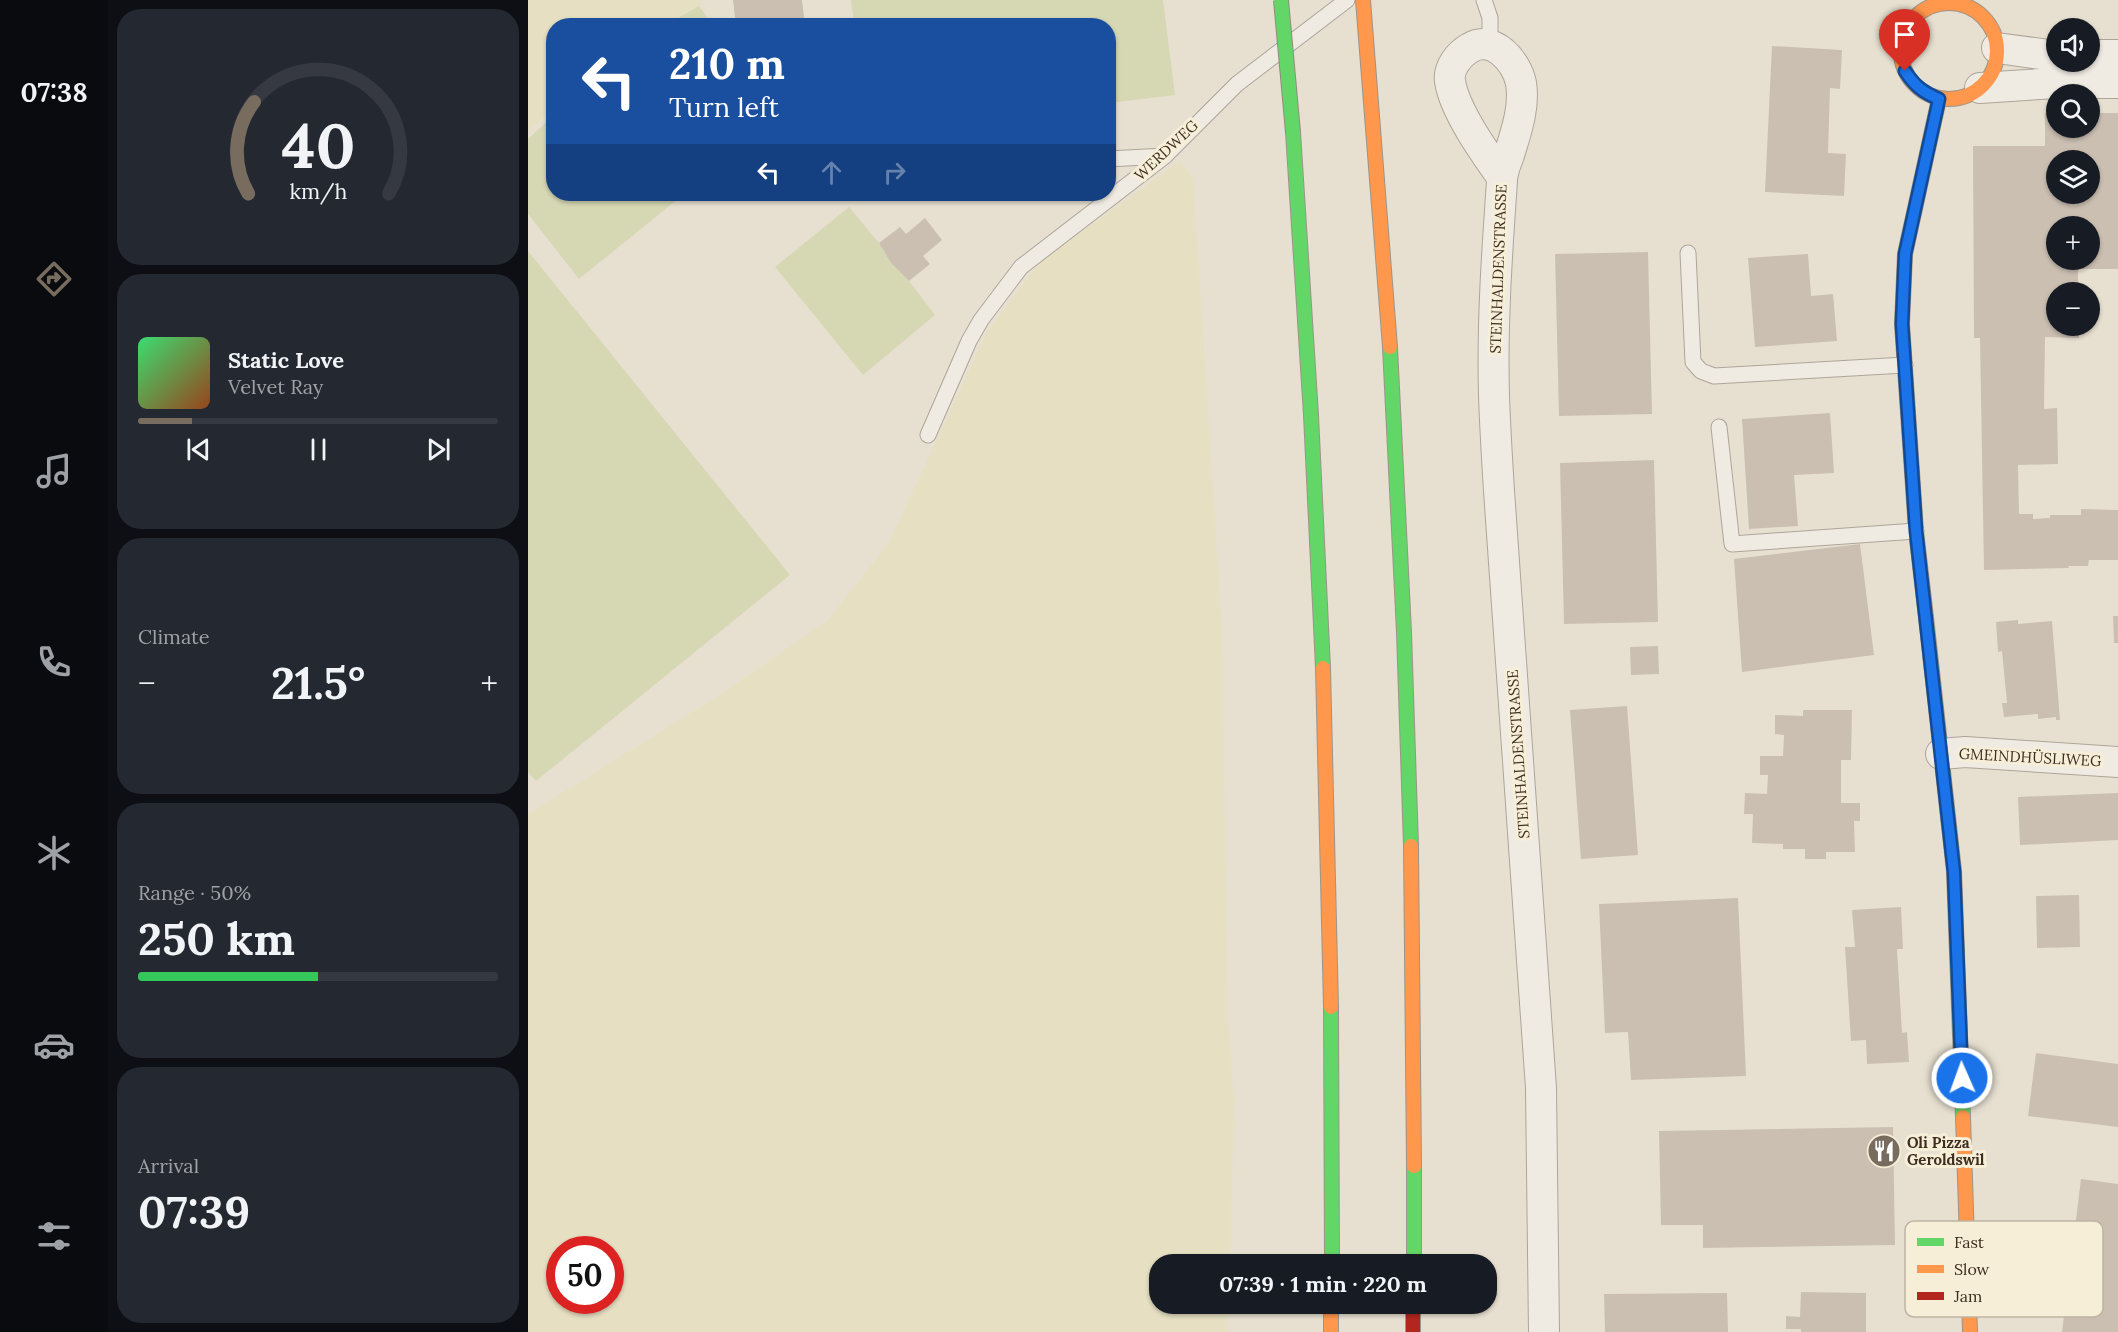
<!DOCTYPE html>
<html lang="en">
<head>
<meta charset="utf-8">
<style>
  body { margin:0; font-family:Lora,serif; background:#242831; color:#f1f3f6; height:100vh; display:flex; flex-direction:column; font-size:22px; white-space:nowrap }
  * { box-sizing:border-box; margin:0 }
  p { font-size:20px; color:#9ea1a6 }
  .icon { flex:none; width:33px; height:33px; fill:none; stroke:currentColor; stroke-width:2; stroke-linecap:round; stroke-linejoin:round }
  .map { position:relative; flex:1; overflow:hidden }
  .panel { display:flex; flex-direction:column; gap:9px; padding:9px; background:#0d0f14; width:420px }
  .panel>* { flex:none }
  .top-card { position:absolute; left:18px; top:18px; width:570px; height:183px; border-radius:24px; box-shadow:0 2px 4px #0004; background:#1a4fa0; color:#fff; overflow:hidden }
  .tools { position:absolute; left:1518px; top:18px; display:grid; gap:12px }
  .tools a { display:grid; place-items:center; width:54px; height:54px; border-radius:50%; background:#171b24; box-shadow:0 2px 4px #0004; font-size:30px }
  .speed { position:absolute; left:18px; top:1236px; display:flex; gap:12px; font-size:30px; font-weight:700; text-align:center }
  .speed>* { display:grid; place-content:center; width:78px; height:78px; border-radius:50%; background:#171b24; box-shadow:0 2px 4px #0004; line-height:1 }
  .speed .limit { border:9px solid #d22; background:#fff; color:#111 }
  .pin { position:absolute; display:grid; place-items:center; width:51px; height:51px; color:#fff; margin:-62px -26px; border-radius:50% 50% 50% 0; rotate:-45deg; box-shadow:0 0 6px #0007 }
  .pin .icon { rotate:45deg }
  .me { position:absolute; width:66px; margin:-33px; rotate:358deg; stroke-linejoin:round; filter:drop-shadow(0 0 4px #0008) }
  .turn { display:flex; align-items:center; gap:21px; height:126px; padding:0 24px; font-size:27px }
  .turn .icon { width:78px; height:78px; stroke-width:2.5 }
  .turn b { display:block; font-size:42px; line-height:51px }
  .lanes { display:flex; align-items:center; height:57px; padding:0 24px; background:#0003; justify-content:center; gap:30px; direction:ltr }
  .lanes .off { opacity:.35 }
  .big { font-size:45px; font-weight:700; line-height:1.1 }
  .panel .card { flex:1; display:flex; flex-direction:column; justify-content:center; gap:9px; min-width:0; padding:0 21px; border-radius:24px; background:#242831 }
  .panel .dial { align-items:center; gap:0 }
  .dial svg { height:156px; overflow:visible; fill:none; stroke:#363941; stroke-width:7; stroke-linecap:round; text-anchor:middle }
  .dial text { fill:#f1f3f6; stroke:none }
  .song { display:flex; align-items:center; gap:18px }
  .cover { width:72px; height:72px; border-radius:9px; background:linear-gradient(135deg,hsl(140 70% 55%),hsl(20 70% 35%)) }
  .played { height:6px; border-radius:3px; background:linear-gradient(90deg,#786c5e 15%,#363941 15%) }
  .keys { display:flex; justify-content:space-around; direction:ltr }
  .heat { display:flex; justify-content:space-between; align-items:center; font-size:33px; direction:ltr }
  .charge { height:9px; border-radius:4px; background:linear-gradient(90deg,#34c759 50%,#363941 0) }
  .trip { position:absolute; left:621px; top:1254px; width:348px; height:60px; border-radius:24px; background:#171b24; box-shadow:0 2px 4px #0004; font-weight:700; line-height:60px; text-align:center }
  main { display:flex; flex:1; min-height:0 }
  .dock { display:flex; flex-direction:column; width:108px; justify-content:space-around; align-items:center; background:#090b0e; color:#9ea1a6 }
  .dock .icon { width:42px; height:42px }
  .dock .on { color:#786c5e }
  .dock b { font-size:27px; color:#f1f3f6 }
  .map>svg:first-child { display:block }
  .farmland { fill:#e6dfc2; fill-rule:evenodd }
  .green { fill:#d6d7b3 }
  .building { fill:#cbbfb2; fill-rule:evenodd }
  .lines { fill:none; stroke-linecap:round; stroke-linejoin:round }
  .lane-casing { stroke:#ada599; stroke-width:17 }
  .street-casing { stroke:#ada599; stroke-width:32 }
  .fast-casing { stroke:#9c958a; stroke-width:16 }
  .slow-casing { stroke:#9c958a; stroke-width:16 }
  .jam-casing { stroke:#9c958a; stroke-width:16 }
  .lane { stroke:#efebe3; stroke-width:15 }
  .street { stroke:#efebe3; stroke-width:30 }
  .fast { stroke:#63d668; stroke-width:14 }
  .slow { stroke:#ff974d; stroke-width:14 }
  .jam { stroke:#b3261e; stroke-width:14 }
  .fast-bridge-casing { stroke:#928b80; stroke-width:16; stroke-linecap:butt }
  .fast-bridge { stroke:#63d668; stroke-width:14 }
  .route-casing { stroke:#114b97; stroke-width:15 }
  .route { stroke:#1a73e8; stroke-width:10 }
  .labels { text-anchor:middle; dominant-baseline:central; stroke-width:6; stroke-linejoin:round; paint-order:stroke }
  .street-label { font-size:15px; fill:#3d2e20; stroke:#f7eed8 }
  .poi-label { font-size:15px; font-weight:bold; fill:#3d2e20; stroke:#f7eed8; text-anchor:start }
  .key { fill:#f7eed8; stroke:#bfb4a1; stroke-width:1.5 }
  .key-label { font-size:16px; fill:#3d2e20 }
</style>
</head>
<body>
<main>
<nav class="dock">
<b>07:38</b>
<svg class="icon on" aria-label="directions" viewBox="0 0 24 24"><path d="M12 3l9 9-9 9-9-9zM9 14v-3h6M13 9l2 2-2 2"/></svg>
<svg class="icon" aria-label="music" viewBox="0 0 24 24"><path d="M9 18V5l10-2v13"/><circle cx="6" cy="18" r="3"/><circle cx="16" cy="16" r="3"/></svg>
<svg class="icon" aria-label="phone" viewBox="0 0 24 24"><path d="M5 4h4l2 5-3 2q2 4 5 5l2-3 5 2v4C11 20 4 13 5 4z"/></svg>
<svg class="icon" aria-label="climate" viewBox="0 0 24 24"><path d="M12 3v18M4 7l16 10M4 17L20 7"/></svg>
<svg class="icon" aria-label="car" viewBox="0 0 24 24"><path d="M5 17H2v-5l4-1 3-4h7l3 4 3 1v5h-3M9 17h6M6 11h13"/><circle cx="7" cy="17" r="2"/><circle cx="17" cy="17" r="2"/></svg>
<svg class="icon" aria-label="filters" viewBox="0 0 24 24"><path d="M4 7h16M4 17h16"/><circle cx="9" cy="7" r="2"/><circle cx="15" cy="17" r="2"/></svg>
</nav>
<section class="panel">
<div class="card dial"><svg viewBox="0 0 100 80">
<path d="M14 69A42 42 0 1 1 86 69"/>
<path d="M14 69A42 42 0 0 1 17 22" stroke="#786c5e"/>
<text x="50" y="56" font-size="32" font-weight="700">40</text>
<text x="50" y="72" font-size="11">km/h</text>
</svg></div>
<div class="card">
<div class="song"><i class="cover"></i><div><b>Static Love</b><p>Velvet Ray</p></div></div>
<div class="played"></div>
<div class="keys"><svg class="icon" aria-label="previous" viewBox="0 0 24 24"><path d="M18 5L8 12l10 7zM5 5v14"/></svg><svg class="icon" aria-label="pause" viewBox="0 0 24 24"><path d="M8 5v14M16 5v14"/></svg><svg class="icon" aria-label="next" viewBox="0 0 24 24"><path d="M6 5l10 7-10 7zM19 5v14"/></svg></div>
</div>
<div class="card"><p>Climate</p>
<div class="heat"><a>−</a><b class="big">21.5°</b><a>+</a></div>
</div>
<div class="card"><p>Range · 50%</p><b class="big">250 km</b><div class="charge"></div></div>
<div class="card"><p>Arrival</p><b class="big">07:39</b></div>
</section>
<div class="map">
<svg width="1590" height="1332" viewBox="0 0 1590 1332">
  <rect width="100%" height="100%" fill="#e7e0d1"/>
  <!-- farmland -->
  <path class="farmland" d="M0 0H175L171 6 138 25 26 26 25 109 0 131Z
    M652 161 665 178 694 630 700 1018 706 1105 702 1264H632V1304H701L700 1332H0V811L2 813 190 696 299 621 361 543 459 332 512 262ZM32 1250H82V1300H32Z"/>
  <!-- green -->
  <path class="green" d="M323 0H635L647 95 581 103 580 26 326 25Z
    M171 6 185 25H138Z
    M25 116 26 194H156L51 279 0 214V139Z
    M321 207 351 243 363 263 381 281 407 315 335 375 247 267Z
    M0 251 262 575 8 781 0 772Z"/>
  <!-- building -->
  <path class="building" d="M205 0H274L277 26H208Z
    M1244 46 1314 50 1312 89 1302 88 1300 153 1318 154 1316 196 1237 192Z
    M1517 113H1528V128H1562V113H1590V269H1550V292H1528V326H1551V338L1517 337 1516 409 1529 408 1530 464 1490 465 1491 514H1505V519L1522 518V515H1553V509L1590 510V560H1561L1560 566H1540L1541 568 1456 570 1452 338H1446L1445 146H1517ZM1528 160H1562V194H1528ZM1528 226H1562V260H1528Z
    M397 218 414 240 395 256 402 264 381 281 363 263 351 243 372 227 378 234Z
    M1120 252 1124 414 1031 416 1027 254Z
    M1280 254 1283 296 1305 294 1309 341 1227 347 1220 258Z
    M1302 413 1306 473 1266 475 1270 526 1221 529 1214 419Z
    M1126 460 1130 622 1036 624 1032 463Z
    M1332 544 1346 655 1214 672 1206 559Z
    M1585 616H1590V643H1586Z
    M1490 620V624L1524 621 1532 720H1528V717L1510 719V714L1476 717 1474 703H1479L1474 651 1470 652 1468 622Z
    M1130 646 1131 674 1103 675 1102 647Z
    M1099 706 1110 855 1053 859 1042 710Z
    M1275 710H1324L1323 760H1313V803H1332V821H1326L1327 852H1298V859H1277V849H1255V844L1224 843 1225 814H1216L1217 793 1239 794 1240 775H1232V756H1255L1256 735 1247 734V715L1275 716Z
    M1590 793V840L1492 845 1490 797Z
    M1551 895 1552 947 1509 948 1508 896Z
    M1210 898 1218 1076 1103 1080 1100 1032 1077 1033 1071 904Z
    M1373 907 1375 949H1369L1374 1033 1379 1032 1381 1062 1339 1064 1338 1040 1323 1041 1317 947H1327L1324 910Z
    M1508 1053 1590 1064V1127L1500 1116Z
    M1365 1127 1367 1245 1175 1248V1225H1133L1131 1131Z
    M1553 1179 1590 1184V1332H1534Z
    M1273 1292 1338 1293V1332H1273V1329H1258V1316L1272 1317Z
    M1199 1293 1200 1332H1077L1076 1294Z"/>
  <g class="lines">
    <defs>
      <path id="lane" d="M956 0 962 18V44
        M580 159 637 156
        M1160 253 1165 362 1173 371 1186 376 1377 365
        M1191 427 1204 544 1388 531
        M400 435 441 341 453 320 493 267 637 156 709 84 819 0"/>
      <path id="street" d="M1469 48 1528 56
        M1562 55H1590
        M1452 88 1528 83H1590
        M974 177C957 153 926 110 922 81 920 68 931 54 942 48 965 34 988 61 993 83 997 107 988 132 981 155 978 163 974 172 974 181 969 252 964 324 966 395 967 427 969 459 971 491L1013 1088 1016 1332
        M1413 754 1437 752 1590 762"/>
      <path id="fast" d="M765 132 783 415 795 668
        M862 347 876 632 883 846
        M1398 617 1426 871 1435 1117
        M803 1007 804 1264
        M886 1264V1166"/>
      <path id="slow" d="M835 0 862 347
        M1373 51a48 48 0 1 1 96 0a48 48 0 1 1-96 0Z
        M1398 617 1388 531 1374 324 1377 254 1411 99
        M795 668 803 1007
        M883 846 886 1166
        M1435 1117 1442 1332
        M803 1304V1332"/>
      <path id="jam" d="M885 1304V1332"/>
    </defs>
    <!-- lane casing -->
    <use href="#lane" class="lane-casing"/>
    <!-- street casing -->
    <use href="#street" class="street-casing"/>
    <!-- fast casing -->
    <use href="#fast" class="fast-casing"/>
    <!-- slow casing -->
    <use href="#slow" class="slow-casing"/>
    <!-- jam casing -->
    <use href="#jam" class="jam-casing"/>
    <!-- lane -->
    <use href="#lane" class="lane"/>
    <!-- street -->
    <use href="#street" class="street"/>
    <!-- fast -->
    <use href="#fast" class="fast"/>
    <!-- slow -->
    <use href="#slow" class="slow"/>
    <!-- jam -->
    <use href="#jam" class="jam"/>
    <defs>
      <path id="fast-bridge" d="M753 0 765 132"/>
    </defs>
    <!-- fast-bridge casing -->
    <use href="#fast-bridge" class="fast-bridge-casing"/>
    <!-- fast-bridge -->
    <use href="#fast-bridge" class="fast-bridge"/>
  </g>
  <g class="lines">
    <defs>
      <path id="route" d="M1377 71C1386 85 1394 92 1411 99L1377 254 1374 324 1388 531 1426 872 1434 1078"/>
    </defs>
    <!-- route casing -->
    <use href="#route" class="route-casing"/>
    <!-- route -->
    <use href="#route" class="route"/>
  </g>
  <!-- icons -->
  <defs>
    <symbol id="restaurant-disc" viewBox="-11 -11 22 22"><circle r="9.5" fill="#786c5e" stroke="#f7eed8"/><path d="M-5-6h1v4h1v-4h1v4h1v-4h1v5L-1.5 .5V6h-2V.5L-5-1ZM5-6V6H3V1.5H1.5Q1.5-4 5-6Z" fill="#fff"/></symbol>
  </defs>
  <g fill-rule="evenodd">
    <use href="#restaurant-disc" x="1337" y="1132" width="38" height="38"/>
  </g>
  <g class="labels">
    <!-- street labels -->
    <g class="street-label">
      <text transform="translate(638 150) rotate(-43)">WERDWEG</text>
      <text transform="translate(970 269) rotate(-88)">STEINHALDENSTRASSE</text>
      <text transform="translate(990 754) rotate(-94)">STEINHALDENSTRASSE</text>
      <text transform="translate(1502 757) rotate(3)">GMEINDHÜSLIWEG</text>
    </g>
    <!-- poi labels -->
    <g class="poi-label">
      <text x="1379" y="1142">Oli Pizza<tspan x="1379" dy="17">Geroldswil</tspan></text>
    </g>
  </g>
  <!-- legend -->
  <rect x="1377" y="1221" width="198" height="96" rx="9" class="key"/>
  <rect x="1389" y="1238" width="27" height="8" fill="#63d668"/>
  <rect x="1389" y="1265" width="27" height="8" fill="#ff974d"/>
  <rect x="1389" y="1292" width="27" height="8" fill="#b3261e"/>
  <g class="key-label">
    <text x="1426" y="1248">Fast</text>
    <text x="1426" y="1275">Slow</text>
    <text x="1426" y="1302">Jam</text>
  </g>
</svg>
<div class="tools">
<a><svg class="icon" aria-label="sound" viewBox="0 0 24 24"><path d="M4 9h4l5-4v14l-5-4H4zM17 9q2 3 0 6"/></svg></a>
<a><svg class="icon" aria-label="search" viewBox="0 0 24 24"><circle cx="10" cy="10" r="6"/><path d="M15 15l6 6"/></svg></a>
<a><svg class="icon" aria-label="layers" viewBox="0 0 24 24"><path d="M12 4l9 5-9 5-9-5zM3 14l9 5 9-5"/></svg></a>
<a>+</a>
<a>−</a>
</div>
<div class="speed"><div class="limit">50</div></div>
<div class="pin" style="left:1377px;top:71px;background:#d93025"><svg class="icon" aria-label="arrive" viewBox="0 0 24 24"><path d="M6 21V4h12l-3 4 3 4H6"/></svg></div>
<svg class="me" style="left:1434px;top:1078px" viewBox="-20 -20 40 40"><circle r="17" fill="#1a73e8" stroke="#fff" stroke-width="3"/><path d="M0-11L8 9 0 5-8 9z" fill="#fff"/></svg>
<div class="trip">07:39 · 1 min · 220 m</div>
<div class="top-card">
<div class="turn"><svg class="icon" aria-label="left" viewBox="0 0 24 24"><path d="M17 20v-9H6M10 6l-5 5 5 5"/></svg><div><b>210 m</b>Turn left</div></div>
<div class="lanes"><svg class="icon" aria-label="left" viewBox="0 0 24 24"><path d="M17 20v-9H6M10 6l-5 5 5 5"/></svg><svg class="icon off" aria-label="ahead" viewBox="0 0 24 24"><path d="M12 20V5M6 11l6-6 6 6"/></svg><svg class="icon off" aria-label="right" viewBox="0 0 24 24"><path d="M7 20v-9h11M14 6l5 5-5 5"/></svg></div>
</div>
</div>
</main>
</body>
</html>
